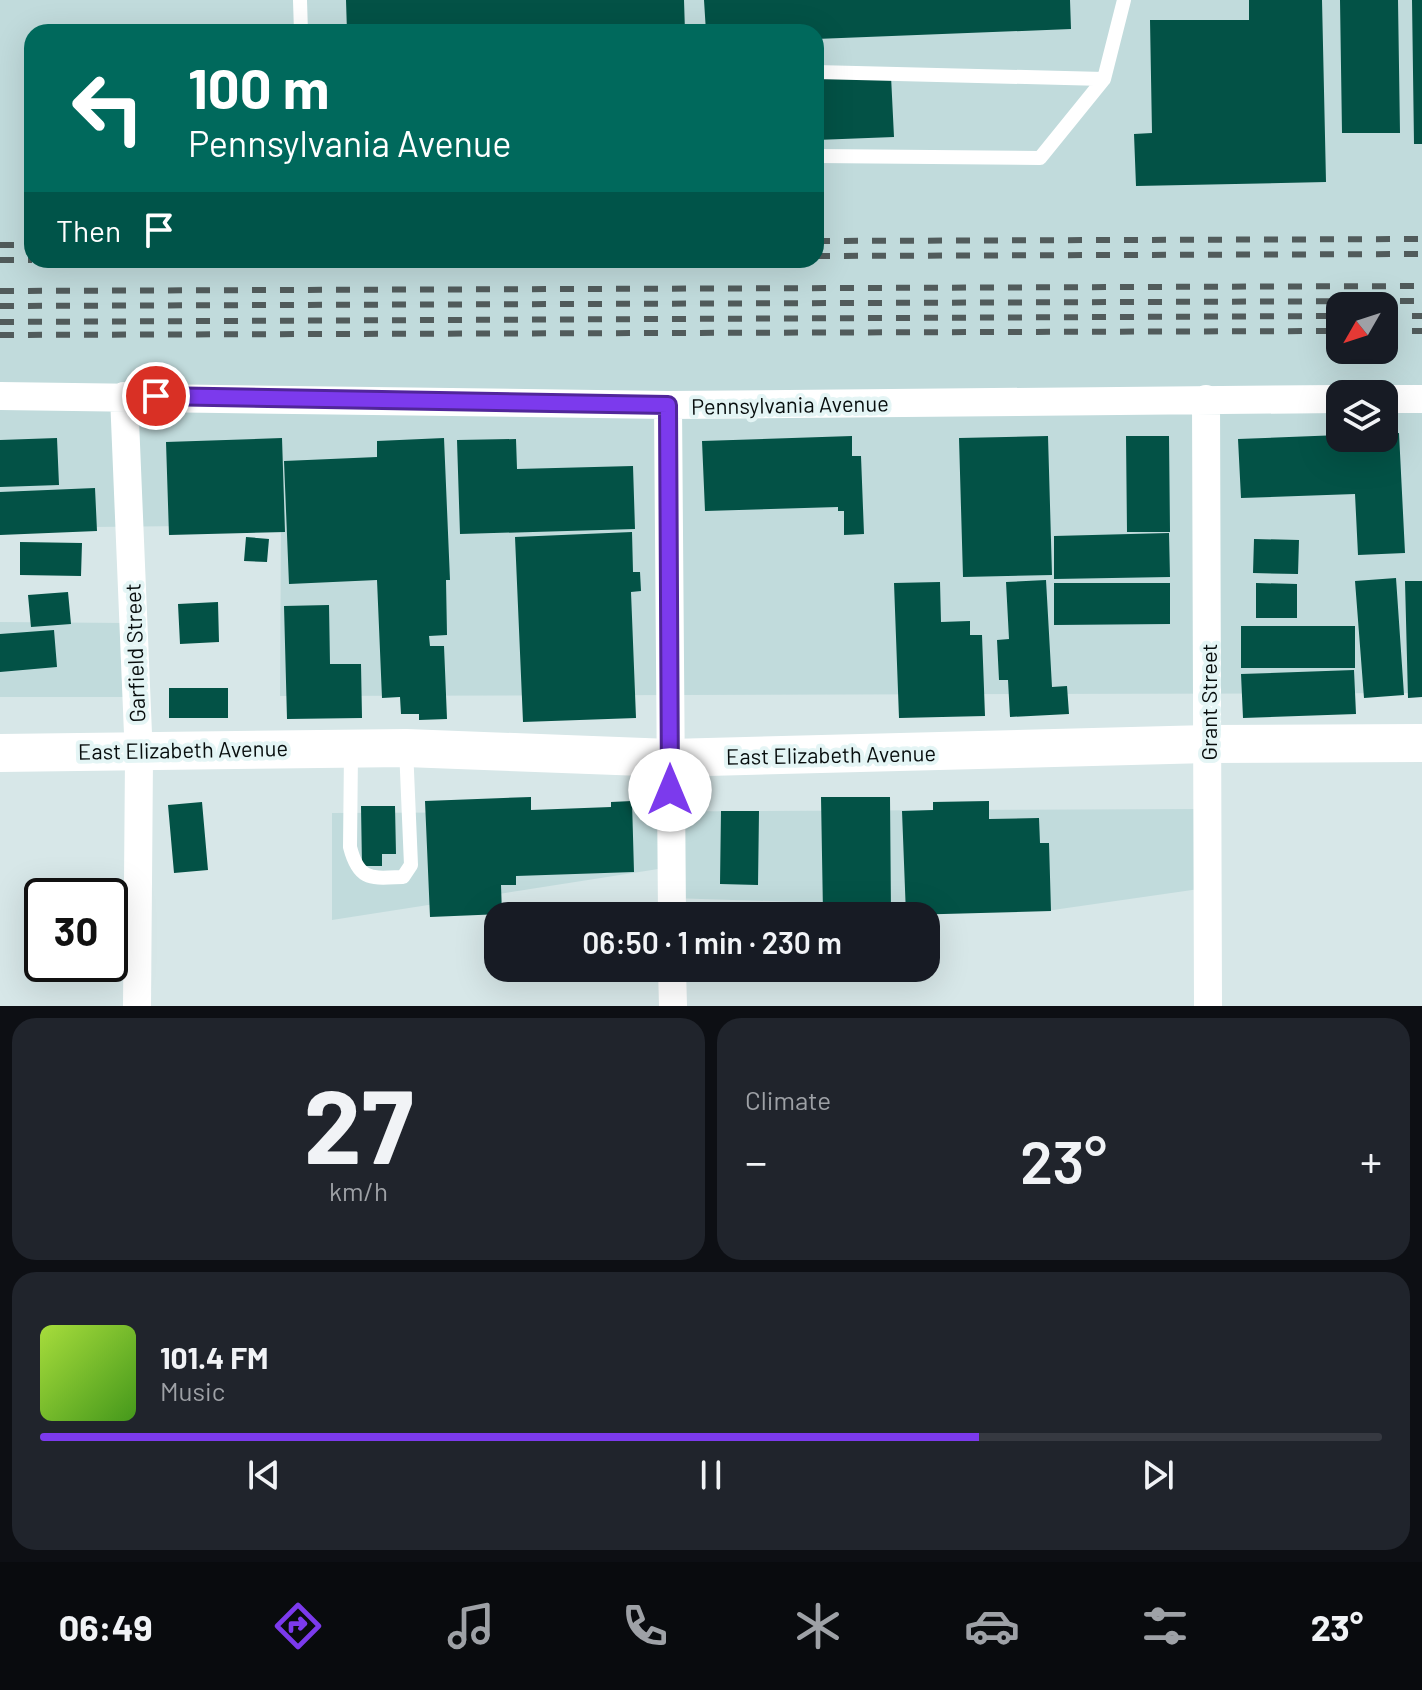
<!DOCTYPE html>
<html lang="en">
<head>
<meta charset="utf-8">
<style>
  body { margin:0; font-family:Barlow,sans-serif; background:#20242c; color:#f1f3f6; height:100vh; display:flex; flex-direction:column; font-size:30px; white-space:nowrap }
  * { box-sizing:border-box; margin:0 }
  p { font-size:26px; color:#9ea1a6 }
  .icon { flex:none; width:44px; height:44px; fill:none; stroke:currentColor; stroke-width:2; stroke-linecap:round; stroke-linejoin:round }
  .map { position:relative; height:1006px; overflow:hidden }
  .details { display:flex; flex-direction:column; gap:12px; padding:12px; background:#0d0f14; flex:1 }
  .details>* { flex:none }
  .guide { position:absolute; left:24px; top:24px; width:800px; height:244px; border-radius:24px; box-shadow:0 8px 32px #0002; background:#00695c; color:#fff; overflow:hidden }
  .needle { width:52px; rotate:231deg }
  .fabs { position:absolute; left:1326px; top:292px; display:grid; gap:16px }
  .fabs a { display:grid; place-items:center; width:72px; height:72px; border-radius:16px; background:#171b24; box-shadow:0 8px 32px #0002; font-size:40px }
  .speed { position:absolute; left:24px; top:878px; display:flex; gap:16px; font-size:40px; font-weight:700; text-align:center }
  .speed>* { display:grid; place-content:center; width:104px; height:104px; border-radius:50%; background:#171b24; box-shadow:0 8px 32px #0002; line-height:1 }
  .speed .limit { border:4px solid #111; border-radius:12px; background:#fff; color:#111 }
  .pin { position:absolute; display:grid; place-items:center; width:68px; height:68px; color:#fff; margin:-34px; border:4px solid #fff; border-radius:50%; box-shadow:0 2px 8px #0007 }
  .me { position:absolute; width:88px; margin:-44px; rotate:0deg; stroke-linejoin:round; filter:drop-shadow(0 0 6px #0008) }
  .turn { display:flex; align-items:center; gap:28px; height:168px; padding:0 32px; font-size:36px }
  .turn .icon { width:104px; height:104px; stroke-width:2.5 }
  .turn b { display:block; font-size:56px; line-height:68px }
  .then { display:flex; align-items:center; height:76px; padding:0 32px; background:#0003; gap:16px; font-size:30px }
  .big { font-size:60px; font-weight:600; line-height:1.1 }
  .details .widget { flex:1; display:flex; flex-direction:column; justify-content:center; gap:12px; min-width:0; padding:0 28px; border-radius:24px; background:#20242c }
  .details .dial { align-items:center; gap:0 }
  .dial b { font-size:104px; line-height:1 }
  .song { display:flex; align-items:center; gap:24px }
  .cover { width:96px; height:96px; border-radius:12px; background:linear-gradient(135deg,hsl(80 70% 55%),hsl(100 70% 35%)) }
  .played { height:8px; border-radius:4px; background:linear-gradient(90deg,#7c3aed 70%,#363941 70%) }
  .keys { display:flex; justify-content:space-around; direction:ltr }
  .heat { display:flex; justify-content:space-between; align-items:center; font-size:44px; direction:ltr }
  .details .tiles { flex:1; display:grid; gap:12px; grid-template-columns:1fr 1fr }
  .widget:last-child { grid-column:span 2 }
  .trip { position:absolute; left:484px; top:902px; width:456px; height:80px; border-radius:24px; background:#171b24; box-shadow:0 8px 32px #0002; font-weight:600; line-height:80px; text-align:center }
  .dock { display:flex; height:128px; justify-content:space-around; align-items:center; background:#090b0e; color:#9ea1a6 }
  .dock .icon { width:56px; height:56px }
  .dock .current { color:#7c3aed }
  .dock b { font-size:36px; color:#f1f3f6 }
  .map>svg:first-child { display:block }
  .built { fill:#c1dbdc; fill-rule:evenodd }
  .building { fill:#035246 }
  .lines { fill:none; stroke-linecap:round; stroke-linejoin:round }
  .lane { stroke:#fff; stroke-width:14 }
  .street { stroke:#fff; stroke-width:28 }
  .secondary { stroke:#fff; stroke-width:38 }
  .rail { stroke:#515b5b; stroke-width:6; stroke-dasharray:14 14; stroke-linecap:butt }
  .route-casing { stroke:#51269a; stroke-width:20 }
  .route { stroke:#7c3aed; stroke-width:14 }
  .labels { text-anchor:middle; dominant-baseline:central; stroke-width:8; stroke-linejoin:round; paint-order:stroke }
  .street-label { font-size:22px; fill:#080e0e; stroke:#e4f5f5 }
</style>
</head>
<body>
<div class="map">
<svg width="1422" height="1006" viewBox="0 0 1422 1006">
  <rect width="100%" height="100%" fill="#d7e7e8"/>
  <!-- built -->
  <path class="built" d="M0 0H1422V693L280 696 281 525 0 528ZM32 32H816V260H32ZM1340 306H1384V350H1340ZM1340 394H1384V438H1340Z
    M0 622 125 623 126 697H0Z
    M1206 809V888L1053 910 671 898V867L332 920V813Z"/>
  <!-- building -->
  <path class="building" d="M346 0H684L685 32H347Z
    M704 0H1070L1071 29 816 39V32H706Z
    M1249 0H1322L1326 182 1136 186 1134 134 1152 133 1150 20H1249Z
    M1340 0H1398L1400 133H1342Z
    M1412 0H1422V144H1414Z
    M891 76 894 137 816 140V79Z
    M1399 433 1405 553 1358 555 1355 494 1241 498 1238 439 1340 435 1384 438V434Z
    M852 436V456H861L864 534 844 535V511H838V507L705 511 702 441Z
    M1048 436 1052 575 963 577 959 438Z
    M1126 436H1169L1170 532H1127Z
    M57 438 59 485 0 487V440Z
    M282 438 285 532 169 535 166 442Z
    M444 438 450 580H446L447 635 429 636 430 646H444L447 719 419 720V714H401L400 697 382 698 377 580 289 584 284 461 377 457V441Z
    M516 439 517 469 633 466 635 529 460 534 457 440Z
    M95 488 97 531 0 535V492Z
    M632 532 633 572H640L641 591 631 592 636 718 523 722 515 537Z
    M1169 533 1170 577 1054 579V536Z
    M246 537 269 539 267 562 244 561Z
    M1254 539 1299 540 1298 574 1253 573Z
    M20 542 82 543 81 576 20 575Z
    M1396 578 1404 695 1364 698 1355 581Z
    M1046 580 1052 687 1067 686 1069 714 1010 717 1008 680H999L997 640 1009 639 1006 582Z
    M1405 581H1422V697L1408 698Z
    M940 582 941 622 970 621V635H982L985 716 899 718 894 583Z
    M1054 583H1170V624L1054 625Z
    M1256 583 1297 584V618H1256Z
    M68 592 71 624 31 627 28 595Z
    M218 602 219 642 180 644 178 604Z
    M329 605 330 664H361L362 718 287 719 284 606Z
    M1241 626H1355V668H1241Z
    M54 630 57 667 0 672V634Z
    M1354 670 1356 714 1243 718 1241 674Z
    M169 688H228V718H169Z
    M531 797V810L611 807V802L632 801 634 872 516 876V885H501L502 914 430 917 425 801Z
    M821 797H890L891 913H823Z
    M989 801V819L1039 818 1040 843H1049L1051 911 906 915 902 811 933 810V802Z
    M202 802 208 870 174 873 168 805Z
    M361 806H395L396 854H382V866H362Z
    M721 811H759L758 885 720 884Z"/>
  <g class="lines">
    <!-- lane -->
    <path class="lane" d="M300 0 301 32
      M816 72 1104 79 1124 0
      M816 156 1040 158 1104 79
      M351 752 350 847C359 882 372 878 403 877L411 865 406 748"/>
    <!-- street -->
    <path class="street" d="M0 396 668 405 1340 399
      M124 396 139 758 137 1006
      M1206 399 1208 1006
      M1384 399H1422
      M668 405 672 916
      M672 968 673 1006"/>
    <!-- secondary -->
    <path class="secondary" d="M0 753 406 748 670 758 1208 744 1422 743"/>
    <!-- rail -->
    <path class="rail" d="M816 241 1422 239
      M0 245H32
      M816 256 1422 254
      M0 260H32
      M0 291 1422 286
      M0 306 1422 301
      M1384 316H1422
      M0 322 1340 316
      M1384 331H1422
      M0 335 1340 331"/>
  </g>
  <g class="lines">
    <defs>
      <path id="route" d="M156 396 668 405 670 790"/>
    </defs>
    <!-- route casing -->
    <use href="#route" class="route-casing"/>
    <!-- route -->
    <use href="#route" class="route"/>
  </g>
  <g class="labels">
    <!-- street labels -->
    <g class="street-label">
      <text transform="translate(790 404) rotate(-1)">Pennsylvania Avenue</text>
      <text transform="translate(134 653) rotate(-92)">Garfield Street</text>
      <text transform="translate(1208 702) rotate(-90)">Grant Street</text>
      <text transform="translate(183 749) rotate(-1)">East Elizabeth Avenue</text>
      <text transform="translate(831 754) rotate(-1)">East Elizabeth Avenue</text>
    </g>
  </g>
</svg>
<div class="fabs">
<a><svg class="needle" viewBox="-14 -14 28 28"><path d="M0-13l5 13h-10z" fill="#e53935"/><path d="M0 13l5-13h-10z" fill="#9ea1a6"/></svg></a>
<a><svg class="icon" aria-label="layers" viewBox="0 0 24 24"><path d="M12 4l9 5-9 5-9-5zM3 14l9 5 9-5"/></svg></a>
</div>
<div class="speed"><div class="limit">30</div></div>
<div class="pin" style="left:156px;top:396px;background:#d93025"><svg class="icon" aria-label="arrive" viewBox="0 0 24 24"><path d="M6 21V4h12l-3 4 3 4H6"/></svg></div>
<svg class="me" style="left:670px;top:790px" viewBox="-20 -20 40 40"><circle r="19" fill="#fff"/><path d="M0-13L10 11 0 6-10 11z" fill="#7c3aed"/></svg>
<div class="trip">06:50 · 1 min · 230 m</div>
<div class="guide">
<div class="turn"><svg class="icon" aria-label="left" viewBox="0 0 24 24"><path d="M17 20v-9H6M10 6l-5 5 5 5"/></svg><div><b>100 m</b>Pennsylvania Avenue</div></div>
<div class="then">Then<svg class="icon" aria-label="arrive" viewBox="0 0 24 24"><path d="M6 21V4h12l-3 4 3 4H6"/></svg></div>
</div>
</div>
<section class="details">
<div class="tiles">
<div class="widget dial"><b>27</b><p>km/h</p></div>
<div class="widget"><p>Climate</p>
<div class="heat"><a>−</a><b class="big">23°</b><a>+</a></div>
</div>
<div class="widget">
<div class="song"><i class="cover"></i><div><b>101.4 FM</b><p>Music</p></div></div>
<div class="played"></div>
<div class="keys"><svg class="icon" aria-label="previous" viewBox="0 0 24 24"><path d="M18 5L8 12l10 7zM5 5v14"/></svg><svg class="icon" aria-label="pause" viewBox="0 0 24 24"><path d="M8 5v14M16 5v14"/></svg><svg class="icon" aria-label="next" viewBox="0 0 24 24"><path d="M6 5l10 7-10 7zM19 5v14"/></svg></div>
</div>
</div>
</section>
<nav class="dock">
<b>06:49</b>
<svg class="icon current" aria-label="directions" viewBox="0 0 24 24"><path d="M12 3l9 9-9 9-9-9zM9 14v-3h6M13 9l2 2-2 2"/></svg>
<svg class="icon" aria-label="music" viewBox="0 0 24 24"><path d="M9 18V5l10-2v13"/><circle cx="6" cy="18" r="3"/><circle cx="16" cy="16" r="3"/></svg>
<svg class="icon" aria-label="phone" viewBox="0 0 24 24"><path d="M5 4h4l2 5-3 2q2 4 5 5l2-3 5 2v4C11 20 4 13 5 4z"/></svg>
<svg class="icon" aria-label="climate" viewBox="0 0 24 24"><path d="M12 3v18M4 7l16 10M4 17L20 7"/></svg>
<svg class="icon" aria-label="car" viewBox="0 0 24 24"><path d="M5 17H2v-5l4-1 3-4h7l3 4 3 1v5h-3M9 17h6M6 11h13"/><circle cx="7" cy="17" r="2"/><circle cx="17" cy="17" r="2"/></svg>
<svg class="icon" aria-label="filters" viewBox="0 0 24 24"><path d="M4 7h16M4 17h16"/><circle cx="9" cy="7" r="2"/><circle cx="15" cy="17" r="2"/></svg>
<b>23°</b>
</nav>
</body>
</html>
